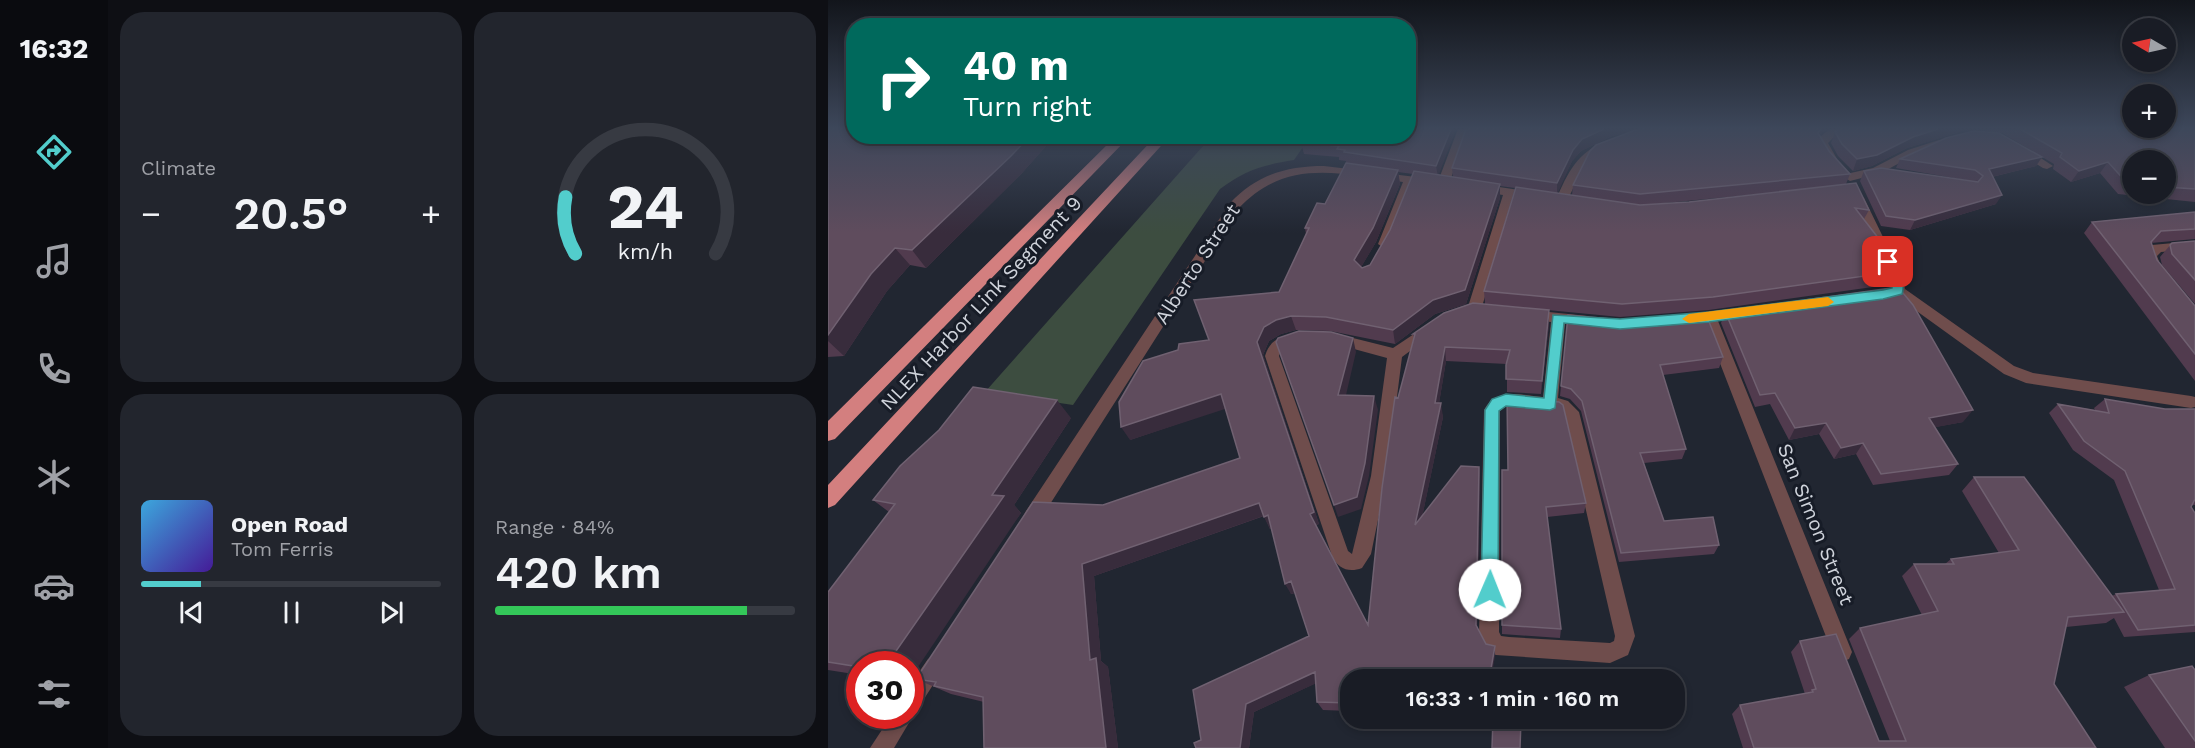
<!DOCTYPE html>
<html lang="en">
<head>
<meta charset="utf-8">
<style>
  body { margin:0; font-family:"Work Sans",sans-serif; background:#22252d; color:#f1f3f6; height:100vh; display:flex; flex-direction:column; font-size:22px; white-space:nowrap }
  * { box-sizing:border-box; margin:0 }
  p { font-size:20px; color:#9fa1a7 }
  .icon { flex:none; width:33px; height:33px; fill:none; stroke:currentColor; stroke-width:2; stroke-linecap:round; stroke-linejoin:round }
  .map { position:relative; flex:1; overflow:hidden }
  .panel { display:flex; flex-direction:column; gap:12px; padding:12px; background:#0e0f14; width:720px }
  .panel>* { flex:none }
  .hud { position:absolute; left:18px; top:18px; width:570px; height:126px; border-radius:24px; box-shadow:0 3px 9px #0003,0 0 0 2px #373a42; background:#00695c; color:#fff; overflow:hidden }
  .needle { width:39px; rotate:279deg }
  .fabs { position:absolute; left:1294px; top:18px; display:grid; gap:12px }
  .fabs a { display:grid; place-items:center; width:54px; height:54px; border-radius:50%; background:#191c25; box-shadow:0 3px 9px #0003,0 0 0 2px #373a42; font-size:30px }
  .speed { position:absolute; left:18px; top:651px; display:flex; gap:12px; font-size:30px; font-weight:700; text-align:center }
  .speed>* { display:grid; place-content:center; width:78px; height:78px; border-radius:50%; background:#191c25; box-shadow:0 3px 9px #0003,0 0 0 2px #373a42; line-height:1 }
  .speed .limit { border:9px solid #d22; background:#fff; color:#111 }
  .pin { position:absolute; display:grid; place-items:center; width:51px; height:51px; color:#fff; margin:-26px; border-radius:12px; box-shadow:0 3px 9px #0006 }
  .me { position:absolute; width:66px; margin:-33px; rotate:1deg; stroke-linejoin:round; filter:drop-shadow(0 0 4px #0008) }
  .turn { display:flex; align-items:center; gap:21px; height:126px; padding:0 18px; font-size:27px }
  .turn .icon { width:78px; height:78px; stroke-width:2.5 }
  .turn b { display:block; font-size:42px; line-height:51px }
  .big { font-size:45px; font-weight:600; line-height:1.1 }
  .panel .widget { flex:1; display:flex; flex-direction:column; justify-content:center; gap:9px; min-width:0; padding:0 21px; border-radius:24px; background:#22252d }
  .panel .dial { align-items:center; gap:0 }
  .dial svg { height:156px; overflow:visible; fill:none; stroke:#373a42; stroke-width:7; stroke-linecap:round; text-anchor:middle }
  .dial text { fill:#f1f3f6; stroke:none }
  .song { display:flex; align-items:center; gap:18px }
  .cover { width:72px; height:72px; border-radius:9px; background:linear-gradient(135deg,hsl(200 70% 55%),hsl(260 70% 35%)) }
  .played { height:6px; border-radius:3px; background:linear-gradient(90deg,#52cdcc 20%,#373a42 20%) }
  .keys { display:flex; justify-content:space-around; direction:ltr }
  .heat { display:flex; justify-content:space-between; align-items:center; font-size:33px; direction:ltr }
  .charge { height:9px; border-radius:4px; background:linear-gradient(90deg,#34c759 84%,#373a42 0) }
  .panel .tiles { flex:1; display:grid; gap:12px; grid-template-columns:repeat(2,1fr) }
  .trip { position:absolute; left:512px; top:669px; width:345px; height:60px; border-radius:24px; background:#191c25; box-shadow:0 3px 9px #0003,0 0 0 2px #373a42; font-weight:600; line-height:60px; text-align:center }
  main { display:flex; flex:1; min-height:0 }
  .menu { display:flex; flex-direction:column; width:108px; justify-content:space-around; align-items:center; background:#0a0b0f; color:#9fa1a7 }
  .menu .icon { width:42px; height:42px }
  .menu .active { color:#52cdcc }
  .menu b { font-size:27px; color:#f1f3f6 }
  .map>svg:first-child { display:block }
  .green { fill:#3d4d40 }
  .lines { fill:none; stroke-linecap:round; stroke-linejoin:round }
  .minor { fill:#6f4d4c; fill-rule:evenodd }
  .highway { fill:#d37f7f; fill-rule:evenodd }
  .wall { fill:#513b4e; fill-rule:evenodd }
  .shaded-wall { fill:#382c3c }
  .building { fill:#5f4c5d; stroke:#706171; stroke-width:1.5 }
  .route { fill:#52cdcc; stroke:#358585; stroke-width:1.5 }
  .slow { fill:#f59e0b }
  .labels { text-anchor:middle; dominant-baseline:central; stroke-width:6; stroke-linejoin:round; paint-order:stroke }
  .street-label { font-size:20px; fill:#cfd3db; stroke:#171c27 }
</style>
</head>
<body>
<main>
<nav class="menu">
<b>16:32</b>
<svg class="icon active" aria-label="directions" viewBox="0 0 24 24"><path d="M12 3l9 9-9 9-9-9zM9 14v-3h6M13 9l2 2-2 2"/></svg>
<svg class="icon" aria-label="music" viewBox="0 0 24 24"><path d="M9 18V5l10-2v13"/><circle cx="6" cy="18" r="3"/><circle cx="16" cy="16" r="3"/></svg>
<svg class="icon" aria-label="phone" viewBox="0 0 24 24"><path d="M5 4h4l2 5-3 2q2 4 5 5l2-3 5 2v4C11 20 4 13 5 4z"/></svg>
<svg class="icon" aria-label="climate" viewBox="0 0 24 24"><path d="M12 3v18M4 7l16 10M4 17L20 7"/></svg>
<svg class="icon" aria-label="car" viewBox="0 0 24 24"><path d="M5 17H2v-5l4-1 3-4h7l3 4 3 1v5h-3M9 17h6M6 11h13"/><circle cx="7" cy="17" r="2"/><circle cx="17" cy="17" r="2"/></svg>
<svg class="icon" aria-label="filters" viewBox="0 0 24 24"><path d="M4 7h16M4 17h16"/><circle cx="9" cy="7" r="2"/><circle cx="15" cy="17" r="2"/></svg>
</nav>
<section class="panel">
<div class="tiles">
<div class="widget"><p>Climate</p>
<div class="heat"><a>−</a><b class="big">20.5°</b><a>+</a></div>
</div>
<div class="widget dial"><svg viewBox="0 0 100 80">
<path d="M14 69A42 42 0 1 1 86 69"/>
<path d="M14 69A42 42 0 0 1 9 40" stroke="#52cdcc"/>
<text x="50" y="56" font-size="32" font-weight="700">24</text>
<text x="50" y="72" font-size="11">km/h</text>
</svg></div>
<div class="widget">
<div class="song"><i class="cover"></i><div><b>Open Road</b><p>Tom Ferris</p></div></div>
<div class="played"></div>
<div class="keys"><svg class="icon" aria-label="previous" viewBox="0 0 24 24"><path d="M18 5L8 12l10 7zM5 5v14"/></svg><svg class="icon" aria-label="pause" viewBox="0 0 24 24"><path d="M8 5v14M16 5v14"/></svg><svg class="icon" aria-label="next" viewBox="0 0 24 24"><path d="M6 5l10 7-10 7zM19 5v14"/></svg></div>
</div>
<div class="widget"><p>Range · 84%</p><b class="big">420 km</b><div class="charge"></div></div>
</div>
</section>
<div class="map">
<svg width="1367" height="748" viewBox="0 0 1367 748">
  <rect width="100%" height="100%" fill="#212631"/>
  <!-- green -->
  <path class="green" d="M383 137H482L466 160C435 165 417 170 392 189L245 405 157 392Z"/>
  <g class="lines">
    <!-- minor -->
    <path class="minor" d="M630 129H640L621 184 615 188 611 187 609 184Z
      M1002 129H1014L1000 143 1009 159 1003 162 999 161 988 143 993 136Z
      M1111 140 1117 143 1115 145 1088 154 1053 173 1022 181 1016 177 1018 174 1045 168 1080 150Z
      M779 142 785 145 783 147 765 157 755 168 738 203H730L728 200C739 174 750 150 779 142Z
      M1195 148 1199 149 1225 166 1219 169 1215 168 1191 153V149Z
      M496 166 605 179 607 182 601 186 586 183 562 244 556 248 550 244 575 182C512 174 458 157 410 209L210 523 204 525 198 523 195 517 198 511 402 203C429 175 458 166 496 166Z
      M651 184 705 192 711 196 705 200 687 197 653 310 646 315 639 310 675 195 647 191 645 188Z
      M1030 194 1036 198 1076 280 1077 289 1186 366 1205 373 1363 396 1367 397V407L1363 408 1198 383 1176 374 1065 294 1062 280 1024 198Z
      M1367 241V249L1333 252 1329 256 1333 267 1331 270H1321L1315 255 1324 245Z
      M916 308 923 313 921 317 890 321 1024 652 1021 659 1014 662 1007 659 1004 652 876 322 859 324 852 319 859 314Z
      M701 310 760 316 767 321 760 326 737 324 730 398 740 401 751 412 807 636 800 655 782 663 668 655 661 652 651 635 656 410C668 387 694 395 715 397L723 322 696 319 694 315 696 311ZM678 406 731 411 736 415 787 636 786 641 782 643 681 637 673 636 671 632 672 411Z
      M601 324 606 325 608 329 606 333 574 357 559 476 543 554 534 568C521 573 510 569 504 556L437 356C442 340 451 337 467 334L474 339 472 343 453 350 451 356 520 551 524 554 543 476 559 358 504 343 502 339 509 334 565 348Z
      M107 656 114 659 117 666 89 710 84 712 85 716 66 748H42L63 716H82V685L100 659Z"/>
    <!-- highway -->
    <path class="highway" d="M288 136H302L7 439 0 441V421Z
      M328 136H342L7 505 0 508V485Z"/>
  </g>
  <!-- wall -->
  <path class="wall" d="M0 129 26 136H235L227 145H219L194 173 98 268 82 265 59 291 16 356 0 357Z
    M628 129 610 175 625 177 624 168 638 129H1002L995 132 992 136 1001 151 1022 174 1018 184 1041 210 1036 219 1058 248 1060 283 1053 284 1052 286 881 310 792 317 657 304 656 291 687 188 672 186V198L638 304 607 314 567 344 502 331 468 330 453 334 441 341 435 355 491 524 488 525 540 625 570 398 586 339 585 334 721 324 713 394 679 392V364L618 361 611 403 615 417 594 517 651 467 652 479 649 627 658 644 667 646V656L522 680V711L495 710 489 702 488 683 426 712 421 748H368L373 740 481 636 467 593 463 594 444 528 442 529 436 516 266 576 273 661 280 667 290 748H156V702L123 694 88 679 275 505 412 458 397 408 302 440 381 340 451 292 478 234 477 228 497 204 518 163V161L511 160V157L476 154 473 143ZM801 132 745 185 744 195 729 193 744 161 753 151 784 136ZM570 172 585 174 562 230 542 265 534 268 533 267 548 242 572 184ZM962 191 861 202 827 204Z
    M1011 129H1141L1079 148 1044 166 1025 171 1010 156 1003 143 1007 132Z
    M1148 129H1367V202L1290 194 1272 173 1243 182 1225 169 1226 164 1174 133ZM1305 160H1338V194H1305Z
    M1214 157 1208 166 1164 177 1168 204 1082 230 1053 226 1032 181 1036 171 1143 181 1068 168 1072 159Z
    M1367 212V239L1323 243 1329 260 1367 306V381L1256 233 1264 222Z
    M1367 241V304L1334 265 1332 257 1344 243Z
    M897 311 1135 422 1107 427 1130 464 1121 475 1045 485 1028 454 1006 459 991 434 961 440 942 404 927 407 893 323Z
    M740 315 895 357 891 368 835 375 858 449 854 459 816 463 836 521 891 545 886 554 791 562 753 411 742 399 732 396Z
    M1277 399 1337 409H1367V505H1364L1363 507 1367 513V632L1296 637 1286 618 1278 623 1238 627 1226 684 1268 748H915L904 714 912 705 977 694 963 652 972 641 1051 741H1062L1021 639 1032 628 1094 615 1074 576 1086 564H1117L1123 559 1171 553 1134 491 1146 477 1284 596 1288 594 1331 590 1286 480 1245 450 1221 413 1230 404 1267 410 1266 408Z
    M243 418 186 505 193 513 82 664H32V675L0 670V592L61 512 45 500Z
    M674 470 758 503 756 513 719 517 733 629 732 638 674 634Z
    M1367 670V748H1337L1296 687 1321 675Z
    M583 718H705L704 729H693L665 724 643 728 642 722 585 723Z"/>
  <!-- shaded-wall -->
  <path class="shaded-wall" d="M623 129H628L610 177 608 166Z
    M776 129H817L784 136 753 151 744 161 729 195V183L745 150 754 139Z
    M993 129H1002L995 132 986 144 990 133Z
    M1110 129H1141L1079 148 1044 166 1025 171 1029 159 1085 137Z
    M202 136H215L219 145 194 173 98 268 84 250Z
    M222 136H235L227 145Z
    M1214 157 1208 166 1155 179 1161 169Z
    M1280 162 1272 173 1243 182 1251 171Z
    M570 170 572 184 548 242 529 274 526 260Z
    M672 184V198L638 304 607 314 567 344 565 330Z
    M1174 195 1168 204 1082 230 1087 220Z
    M67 248 82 265 59 291 16 356 0 341V335L43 274Z
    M1067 270 1060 283 1053 284 1059 273 1058 271Z
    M721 310V324L713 394 714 381Z
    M463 316 468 330 453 334 441 341 435 355 491 524 487 525 482 514 429 342 436 327 448 320Z
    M525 338 528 352 515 408 510 395Z
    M617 347 618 361 609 416 607 403Z
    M393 394 400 408 302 440 293 427Z
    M546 396 550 410 541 476 533 509 510 517 506 505Z
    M229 400 243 418 186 505 193 513 82 679V664H59L164 495Z
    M613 403 615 417 590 537 587 525Z
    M1145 410 1135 422 1093 430 1101 418Z
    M998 423 991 434 961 440 967 428Z
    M1035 443 1028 454 1006 459 1013 448Z
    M651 467 652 479 649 635 648 625Z
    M431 503 438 515 266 576 273 661 280 667 290 748H278L262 660 254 564Z
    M440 515 447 527 442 529 436 517Z
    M463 581 469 592 463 594 457 584Z
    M667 646V656L663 680H661Z
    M487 672 493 681 426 712 421 748H412L418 704Z"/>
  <!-- building -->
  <path class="building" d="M0 129H26V136H202L183 156 84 250 67 248 43 274 0 335Z
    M580 129H623L608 166 516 152 517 150 509 149 511 146 473 143 477 136H580Z
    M638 129H776L754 139 745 150 729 183 624 168Z
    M810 129H993L990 133 1001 151 1022 174 812 194 745 185 762 151 768 145Z
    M1011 129H1110L1085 137 1049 155 1029 159 1014 144 1007 132Z
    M1192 129H1367V189L1338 187V160H1305V184L1299 183 1280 162 1251 171 1232 157 1234 153Z
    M1146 131 1171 133 1214 157 1161 169 1174 195 1087 220 1058 216 1036 171 1053 168 1150 182 1155 176 1147 170 1072 159 1118 138Z
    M518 163 570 170 545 228 526 260 534 268 542 265 562 230 586 171 672 184 637 290 605 300 565 330 498 317 463 316 448 320 436 327 429 342 486 512 482 514 540 625 554 488 567 397 570 398 587 334H585L616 313 645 303 721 310 714 381 678 379V365L682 350 617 347 607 403H613L587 525 633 466 651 467 648 625 658 644 667 646 661 680H522V703L489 702 487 672 418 704 412 748H368L366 743 373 740 365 690 481 636 463 581 457 584 440 515 436 517 431 503 254 564 262 660 268 658 278 748H156L155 697 106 686 108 682 88 679 205 502 275 505 412 458 393 394 293 427 291 402 315 361 350 350 351 344 381 340 366 300 451 292 481 228H477L489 203 497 204Z
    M1028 183 1041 210 1027 208 1058 248 1067 267V270L1058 271 1059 273 885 297 794 304 656 291 688 187 812 205 861 202Z
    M1367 212V229L1333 231 1323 242 1329 260 1367 306V354L1264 222Z
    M1367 241V280L1344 254 1342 245 1344 243Z
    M1070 287 1085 305 1145 410 1101 418 1130 464 1053 474 1035 443 1013 448 998 423 967 428 947 393 932 395 897 311Z
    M878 314 895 357 832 365 858 449 812 453 836 521 885 517 891 545 793 553 754 401 743 389 733 386 740 315 794 320Z
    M471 331 503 332 525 338 510 395 546 396 537 463 529 497 506 505 448 342 450 338Z
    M145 387 229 400 164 495 176 496 59 664H32V667L0 662V592L67 504 45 500 72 466 111 430Z
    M679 397 731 402 735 405 758 503 718 507 733 629 674 625V470H680Z
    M1277 399 1337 409H1367V499L1363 507 1367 513V625L1310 630 1288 594 1347 589 1297 471 1256 441 1230 404 1281 413Z
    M1146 477H1196L1296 612 1240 617 1226 684 1268 748H926L912 705 985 692 984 690 988 689 972 641 1008 634 1051 741H1078L1032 628 1110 611 1086 564H1126L1123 559 1191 550Z
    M1364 666 1367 670V741L1321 675Z
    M665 718H705L704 721H693L692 748H664Z"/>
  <!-- sky -->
  <linearGradient id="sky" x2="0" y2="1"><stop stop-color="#12151b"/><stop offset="0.55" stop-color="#3d475a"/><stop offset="1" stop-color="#3d475a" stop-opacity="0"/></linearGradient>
  <rect width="1367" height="233" fill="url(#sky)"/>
  <!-- route -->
  <path class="route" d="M1060 258C1071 262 1078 283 1074 294L1055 299 881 322 792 329 736 323 727 408 722 410 678 406 671 411 670 590 668 596 662 598 656 596 653 590 657 410 664 399 678 394 716 398 725 315 792 319 881 312 1055 290 1064 288 1063 280 1055 262Z"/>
  <!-- slow -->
  <path class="slow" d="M1000 297 1006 302 1000 306 861 323 854 319 861 314Z"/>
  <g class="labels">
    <!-- street labels -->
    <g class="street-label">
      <text transform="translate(369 264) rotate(-57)">Alberto Street</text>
      <text transform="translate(153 303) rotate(-47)">NLEX Harbor Link Segment 9</text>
      <text transform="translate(988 524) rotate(68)">San Simon Street</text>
    </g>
  </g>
</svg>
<div class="fabs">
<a><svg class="needle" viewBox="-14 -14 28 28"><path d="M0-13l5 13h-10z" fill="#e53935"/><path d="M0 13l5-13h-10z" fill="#9fa1a7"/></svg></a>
<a>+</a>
<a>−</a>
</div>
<div class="speed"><div class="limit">30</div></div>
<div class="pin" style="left:1060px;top:262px;background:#d93025"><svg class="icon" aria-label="arrive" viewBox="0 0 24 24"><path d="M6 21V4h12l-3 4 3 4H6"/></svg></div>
<svg class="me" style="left:662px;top:590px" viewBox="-20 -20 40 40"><circle r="19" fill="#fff"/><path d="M0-13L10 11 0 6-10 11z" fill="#52cdcc"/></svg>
<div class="trip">16:33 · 1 min · 160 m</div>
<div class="hud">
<div class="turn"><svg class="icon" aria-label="right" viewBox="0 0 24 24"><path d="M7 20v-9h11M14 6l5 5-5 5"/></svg><div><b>40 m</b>Turn right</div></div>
</div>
</div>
</main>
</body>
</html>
